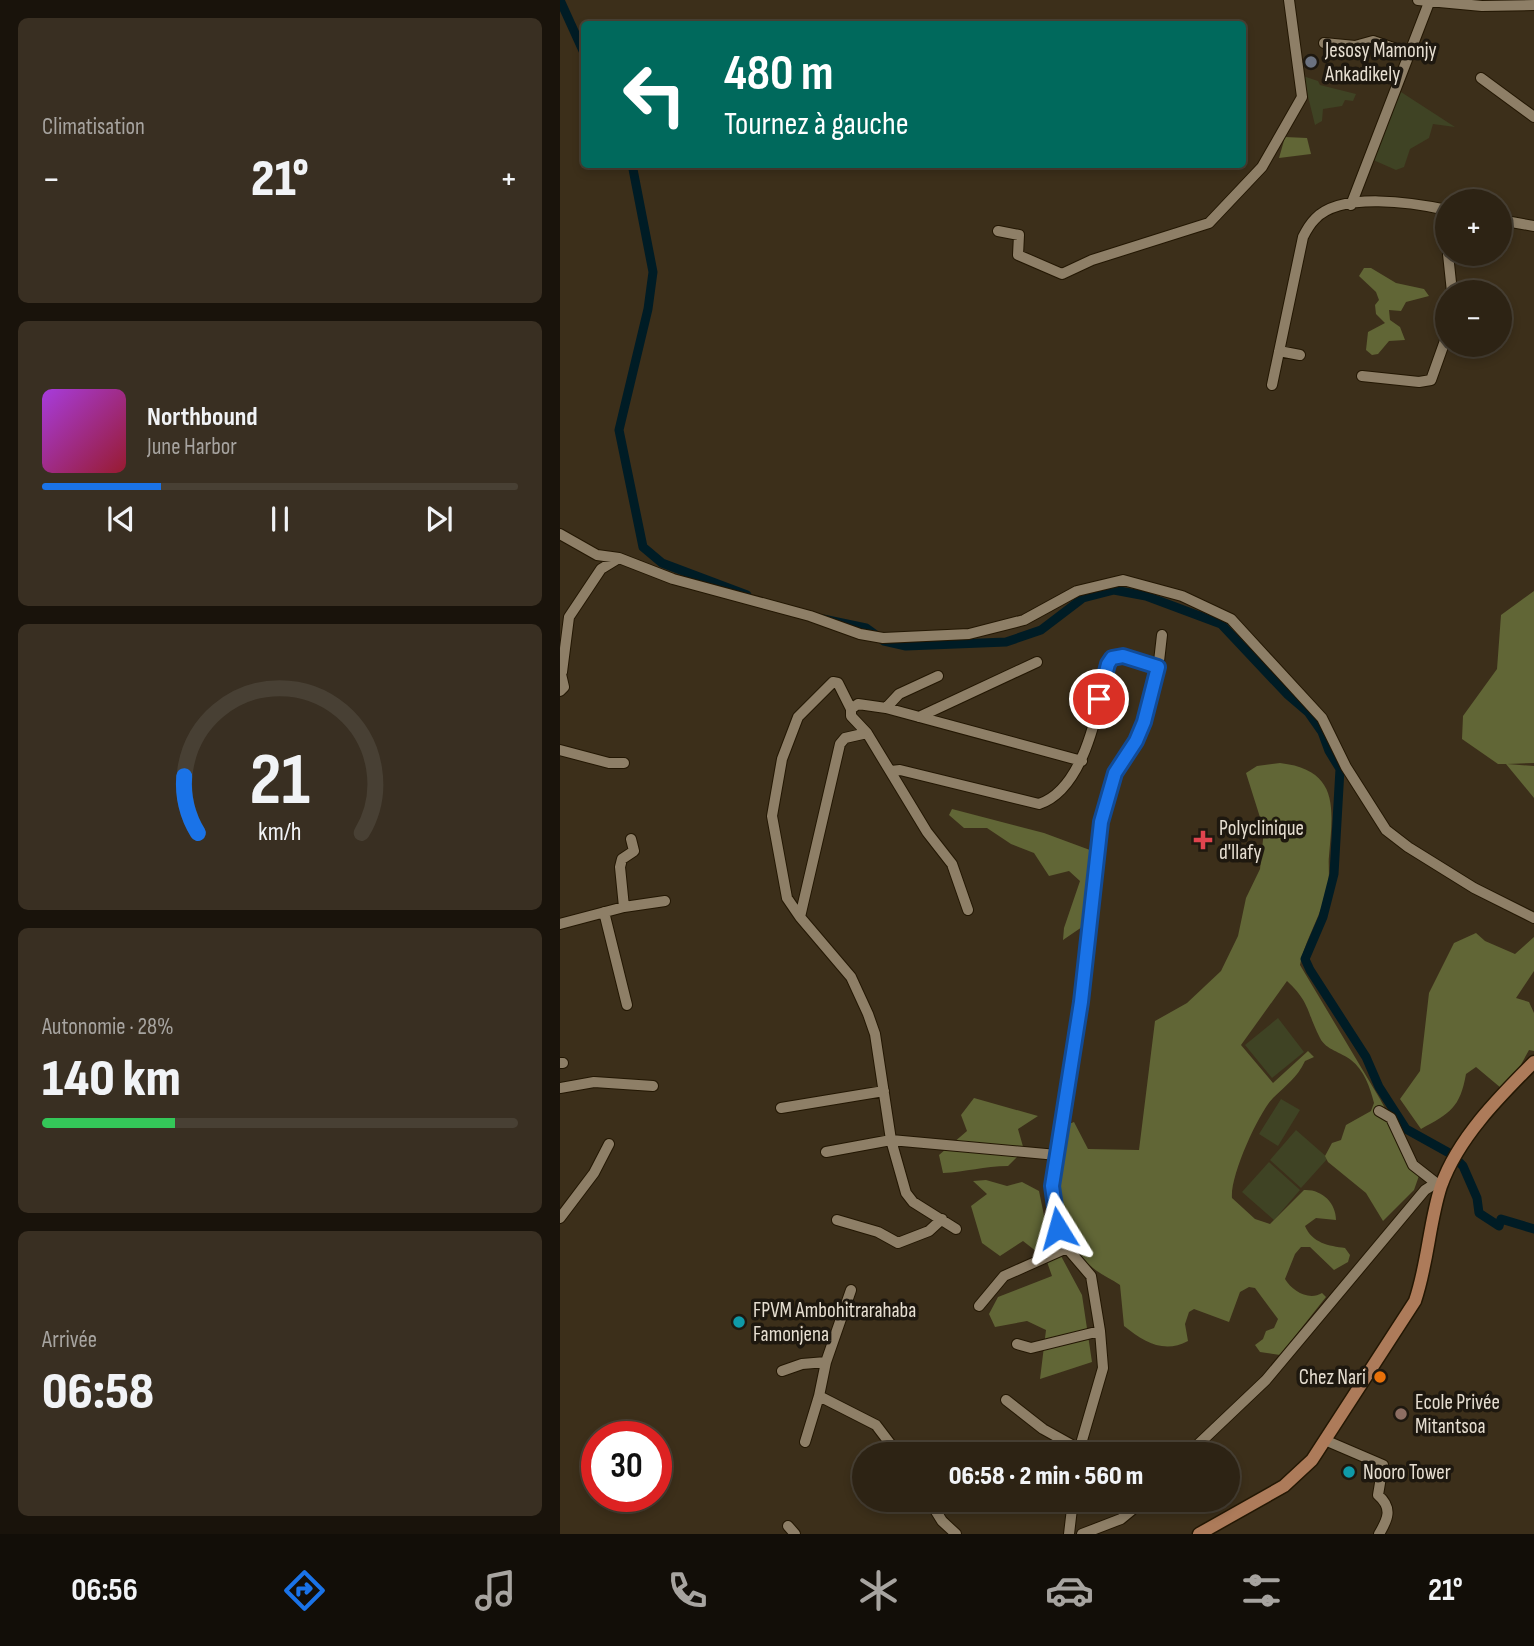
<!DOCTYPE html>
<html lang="fr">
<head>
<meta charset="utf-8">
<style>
  body { margin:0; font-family:"Sofia Sans Condensed",sans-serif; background:#392f22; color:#f1f3f6; height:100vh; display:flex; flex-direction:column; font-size:26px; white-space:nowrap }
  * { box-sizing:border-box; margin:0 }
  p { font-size:23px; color:#a7a4a0 }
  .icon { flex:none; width:38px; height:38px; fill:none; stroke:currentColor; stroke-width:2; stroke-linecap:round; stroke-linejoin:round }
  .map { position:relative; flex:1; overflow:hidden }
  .panel { display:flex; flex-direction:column; gap:18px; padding:18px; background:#19130b; width:560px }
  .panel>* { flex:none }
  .hud { position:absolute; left:21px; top:21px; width:665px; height:147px; border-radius:7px; box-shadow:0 4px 10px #0003,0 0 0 2px #484034; background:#00695c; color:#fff; overflow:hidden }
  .controls { position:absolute; left:875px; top:189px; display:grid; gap:14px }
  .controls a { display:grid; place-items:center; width:77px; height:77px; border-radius:50%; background:#2d2314; box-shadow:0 4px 10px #0003,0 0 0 2px #484034; font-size:35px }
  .speed { position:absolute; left:21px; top:1421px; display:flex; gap:14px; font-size:35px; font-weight:700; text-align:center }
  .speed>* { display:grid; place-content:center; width:91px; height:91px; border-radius:50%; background:#2d2314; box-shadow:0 4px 10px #0003,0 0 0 2px #484034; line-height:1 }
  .speed .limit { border:10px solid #d22; background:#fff; color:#111 }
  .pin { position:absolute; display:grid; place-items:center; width:60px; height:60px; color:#fff; margin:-30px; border:4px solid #fff; border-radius:50%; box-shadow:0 2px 7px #0007 }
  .me { position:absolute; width:77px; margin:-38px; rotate:352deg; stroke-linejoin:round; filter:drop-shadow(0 0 5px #0008) }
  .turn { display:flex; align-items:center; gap:24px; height:147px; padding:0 28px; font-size:32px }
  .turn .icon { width:91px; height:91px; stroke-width:2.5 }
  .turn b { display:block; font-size:49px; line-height:60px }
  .big { font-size:52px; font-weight:800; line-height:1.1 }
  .panel .widget { flex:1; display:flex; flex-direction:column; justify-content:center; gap:10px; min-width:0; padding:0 24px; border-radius:10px; background:#392f22 }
  .panel .dial { align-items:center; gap:0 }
  .dial svg { height:182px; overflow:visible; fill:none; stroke:#484034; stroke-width:7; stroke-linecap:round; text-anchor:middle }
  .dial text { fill:#f1f3f6; stroke:none }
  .song { display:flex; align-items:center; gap:21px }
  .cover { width:84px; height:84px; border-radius:10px; background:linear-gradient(135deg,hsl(280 70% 55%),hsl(350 70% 35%)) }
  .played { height:7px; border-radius:4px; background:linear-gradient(90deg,#1a73e8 25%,#484034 25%) }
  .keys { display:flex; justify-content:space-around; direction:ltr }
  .heat { display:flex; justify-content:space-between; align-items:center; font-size:38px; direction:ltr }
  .charge { height:10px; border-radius:5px; background:linear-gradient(90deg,#34c759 28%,#484034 0) }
  .trip { position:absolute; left:292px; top:1442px; width:388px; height:70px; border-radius:35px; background:#2d2314; box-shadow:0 4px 10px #0003,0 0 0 2px #484034; font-weight:800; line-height:70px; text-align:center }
  .dock { display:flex; height:112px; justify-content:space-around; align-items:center; background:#120e08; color:#a7a4a0 }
  .dock .icon { width:49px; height:49px }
  .dock .on { color:#1a73e8 }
  .dock b { font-size:32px; color:#f1f3f6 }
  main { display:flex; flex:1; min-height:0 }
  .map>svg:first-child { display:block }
  .green { fill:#3f4324 }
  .forest { fill:#616636 }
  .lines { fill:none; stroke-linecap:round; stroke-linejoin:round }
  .canal { stroke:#001c25; stroke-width:9 }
  .minor-casing { stroke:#231703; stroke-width:12 }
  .major-casing { stroke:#231703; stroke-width:15 }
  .minor { stroke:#8e7f67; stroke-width:10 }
  .major { stroke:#ad7b5a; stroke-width:12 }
  .route-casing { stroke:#114b97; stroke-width:18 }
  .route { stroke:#1a73e8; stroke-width:12 }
  .worship-dot { fill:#6b7280; stroke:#1e180f; stroke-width:2.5 }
  .health-dot { fill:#e0444e; stroke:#1e180f; stroke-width:2.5 }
  .culture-dot { fill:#0f9aa8; stroke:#1e180f; stroke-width:2.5 }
  .food-dot { fill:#e8710a; stroke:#1e180f; stroke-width:2.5 }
  .education-dot { fill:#8d6e63; stroke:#1e180f; stroke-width:2.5 }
  .labels { text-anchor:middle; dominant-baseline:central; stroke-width:7; stroke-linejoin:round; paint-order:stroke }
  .poi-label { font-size:21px; fill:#e6ded1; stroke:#1e180f; text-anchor:start }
</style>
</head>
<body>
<main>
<section class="panel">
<div class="widget"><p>Climatisation</p>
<div class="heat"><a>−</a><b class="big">21°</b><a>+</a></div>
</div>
<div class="widget">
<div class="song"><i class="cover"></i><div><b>Northbound</b><p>June Harbor</p></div></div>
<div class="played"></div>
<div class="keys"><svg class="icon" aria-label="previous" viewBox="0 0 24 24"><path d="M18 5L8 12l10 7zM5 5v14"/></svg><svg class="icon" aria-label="pause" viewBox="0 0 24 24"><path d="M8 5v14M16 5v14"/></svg><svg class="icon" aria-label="next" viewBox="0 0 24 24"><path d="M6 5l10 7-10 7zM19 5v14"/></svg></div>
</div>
<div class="widget dial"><svg viewBox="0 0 100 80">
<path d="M14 69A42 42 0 1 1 86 69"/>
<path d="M14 69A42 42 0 0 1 8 44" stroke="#1a73e8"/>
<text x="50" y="56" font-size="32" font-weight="700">21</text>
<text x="50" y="72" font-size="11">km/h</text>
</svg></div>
<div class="widget"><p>Autonomie · 28%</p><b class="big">140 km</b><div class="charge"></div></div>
<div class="widget"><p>Arrivée</p><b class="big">06:58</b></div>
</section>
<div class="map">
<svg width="974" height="1534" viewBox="0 0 974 1534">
  <rect width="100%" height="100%" fill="#3c2f1a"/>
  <!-- green -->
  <path class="green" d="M743 76 758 81 760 85 796 94 793 101 785 100 782 106 763 109 762 121 755 125Z
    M841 92 895 127 873 124 869 138 850 149 844 167 836 170 811 159Z
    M718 1018 744 1052 712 1078 685 1045Z
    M721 1099 740 1110 718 1146 699 1134Z
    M736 1130 768 1158 741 1188 710 1160Z
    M709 1162 740 1190 714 1220 682 1192Z"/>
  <!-- forest -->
  <path class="forest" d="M725 137 747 138 751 154 719 158Z
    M804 268H811L836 283 864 289 869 296 846 302 841 311 829 310 830 320 840 327 845 340 829 341 818 354 812 355 806 350 808 332 825 323 816 314 815 305 819 300 816 292 799 276Z
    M974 591V763L947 764 974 766V798L946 764H938L902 739 903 716 937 669 941 615Z
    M720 763C780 770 773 809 769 856 768 865 770 874 768 883 764 912 746 936 740 965L820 1099 860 1173 854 1190 823 1221 806 1193 768 1162 765 1156 772 1143 781 1140 786 1125 811 1111 814 1103C810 1087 804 1070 791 1060 781 1052 766 1050 760 1038 747 1013 750 1002 727 981L681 1045 713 1083 748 1051 754 1057 745 1061C737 1078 726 1085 713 1098 698 1114 670 1176 672 1198L695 1219 710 1224 744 1190C762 1189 776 1203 776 1220L756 1218 745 1226C752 1243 769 1246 785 1248L790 1255 788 1262 774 1270 750 1247H741L735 1254 725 1279C732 1291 749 1301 762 1293L766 1297 720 1355 700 1352 695 1345 703 1339 706 1331 714 1328 718 1319 695 1288 689 1287 680 1292 669 1322 634 1309 629 1312 625 1324 628 1341C604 1354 584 1342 564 1326L560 1285C552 1279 541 1275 533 1268 485 1227 501 1179 509 1124L514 1122 528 1149 579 1150 595 1021 627 1003 661 971 678 936 686 898 700 869 704 830 686 773 697 766Z
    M392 809 484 833 538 853 522 927 503 940 504 928 520 881 509 871 489 876 474 853 451 844 427 828H404L389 815Z
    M916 933 925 941 955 954 974 937V971L956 998 969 1002 974 1013V1051L969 1050 958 1070 941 1088 916 1067 906 1074C900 1108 890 1113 861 1129L840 1099 860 1071 869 993 894 943Z
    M414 1098 478 1116 458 1129 464 1150 448 1166C424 1166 406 1172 383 1173L379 1155 407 1131 401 1115Z
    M426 1180 447 1186 462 1182 479 1191 487 1230 522 1295 532 1362 480 1379 486 1330 467 1321 435 1327 429 1314 438 1297 492 1276 486 1259 463 1241 440 1256 422 1243 411 1206 427 1194 413 1181Z"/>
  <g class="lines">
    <!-- canal -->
    <path class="canal" d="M0 0 24 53
      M72 164 93 272 88 309 59 430 83 547 102 563 187 595
      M263 619 306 628 324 641 346 646 446 642 481 630 523 598 554 590 586 596 661 624 727 694 748 712 762 732 769 751 780 769 774 874 763 917 745 959 750 970 806 1057 819 1087 846 1129 891 1154 903 1166 917 1198 919 1213 939 1226 941 1219 974 1229"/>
    <defs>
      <path id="minor" d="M858 0 922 6 974 5
        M764 43 795 46 813 41 851 54
        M921 78 974 117
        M791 205 870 0
        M940 220 974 226
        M438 231 459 235 458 255 502 274 532 260 649 223 702 167 742 97 729 0
        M888 254 892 292
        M719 351 740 355
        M802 376 859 382 871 380 887 335
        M712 385 743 237C746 231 750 224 755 219 781 191 855 203 887 210
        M0 534 37 555 59 558 113 579 250 616 300 634 323 638 409 634 464 620 517 591 563 580 622 596 671 619 762 718 786 767 826 830 848 847 914 888 974 918
        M0 670 4 687 0 691
        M2 672 9 617 41 569 59 558
        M326 708 339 694 378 676
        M359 717 477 662
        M307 733 285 738 280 744 240 917 291 977 308 1014 315 1034 331 1140 346 1193 353 1202 396 1229
        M0 750 49 763H64
        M331 771 340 770 479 804C525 789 539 706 548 664L552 658 563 656 598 667
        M64 907 60 867 62 859 74 851 71 839
        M408 910 392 864 367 832 307 733 291 716V709L298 704 326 708 522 761
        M44 912 67 1005
        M240 917 227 898 212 816 222 759 238 717 273 682 278 683 291 709
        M0 924 64 907 105 901
        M0 1063H3
        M0 1088 34 1082 93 1086
        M221 1108 324 1091
        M819 1111 831 1118 853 1165 876 1183
        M266 1152 331 1140 497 1155
        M0 1218 34 1173 49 1144
        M277 1220 318 1232 338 1243 369 1231 382 1219
        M291 1290 266 1362 259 1396 316 1425 338 1454
        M419 1306 444 1276 507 1248
        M457 1344 471 1348 540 1331
        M222 1371 242 1364 266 1362
        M446 1400 483 1429 519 1449
        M767 1441 823 1465 818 1495C833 1508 828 1519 819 1534
        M245 1442 259 1396
        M518 1454 543 1368 540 1331 531 1276 507 1248 498 1228 492 1186 521 1002 541 822 555 773 584 722 597 679 602 635
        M628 1454 706 1380 865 1190 876 1183 882 1184
        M369 1500 382 1521 396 1534
        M228 1526 235 1534
        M509 1534 513 1500
        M522 1534 561 1519 584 1500"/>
      <path id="major" d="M639 1534 724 1486 752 1460 855 1301C868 1263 869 1223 881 1186 898 1138 939 1097 974 1062"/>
    </defs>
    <!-- minor casing -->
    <use href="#minor" class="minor-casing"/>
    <!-- major casing -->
    <use href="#major" class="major-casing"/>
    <!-- minor -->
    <use href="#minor" class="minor"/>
    <!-- major -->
    <use href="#major" class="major"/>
  </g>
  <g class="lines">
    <defs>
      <path id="route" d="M498 1228 492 1186 521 1002 541 822 555 773 576 741 584 722 598 667 563 656 552 658 548 664 539 699"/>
    </defs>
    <!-- route casing -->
    <use href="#route" class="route-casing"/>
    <!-- route -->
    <use href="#route" class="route"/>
  </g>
  <!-- markers -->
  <circle class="worship-dot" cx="751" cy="62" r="7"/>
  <path class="health-dot" d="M639.5 829.5h7v7h7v7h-7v7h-7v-7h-7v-7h7z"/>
  <g class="culture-dot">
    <circle cx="179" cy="1322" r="7"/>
    <circle cx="789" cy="1472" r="7"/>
  </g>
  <circle class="food-dot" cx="820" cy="1377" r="7"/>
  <circle class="education-dot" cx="841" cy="1414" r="7"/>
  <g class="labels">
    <!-- poi labels -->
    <g class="poi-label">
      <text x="765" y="50">Jesosy Mamonjy<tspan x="765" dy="24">Ankadikely</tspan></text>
      <text x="659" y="828">Polyclinique<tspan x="659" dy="24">d'Ilafy</tspan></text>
      <text x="193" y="1310">FPVM Ambohitrarahaba<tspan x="193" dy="24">Famonjena</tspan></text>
      <text x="806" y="1377" text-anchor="end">Chez Nari</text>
      <text x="855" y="1402">Ecole Privée<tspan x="855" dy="24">Mitantsoa</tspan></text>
      <text x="803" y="1472">Nooro Tower</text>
    </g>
  </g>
</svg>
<div class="controls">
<a>+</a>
<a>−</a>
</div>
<div class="speed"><div class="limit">30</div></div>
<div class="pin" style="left:539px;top:699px;background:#d93025"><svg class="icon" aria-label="arrive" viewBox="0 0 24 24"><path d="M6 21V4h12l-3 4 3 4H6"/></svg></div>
<svg class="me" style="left:498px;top:1228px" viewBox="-20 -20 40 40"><path d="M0-17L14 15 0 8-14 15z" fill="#1a73e8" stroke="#fff" stroke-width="4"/></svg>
<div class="trip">06:58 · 2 min · 560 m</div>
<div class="hud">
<div class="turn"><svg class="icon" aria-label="left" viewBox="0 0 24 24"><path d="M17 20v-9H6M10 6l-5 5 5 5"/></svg><div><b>480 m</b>Tournez à gauche</div></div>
</div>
</div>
</main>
<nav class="dock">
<b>06:56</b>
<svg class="icon on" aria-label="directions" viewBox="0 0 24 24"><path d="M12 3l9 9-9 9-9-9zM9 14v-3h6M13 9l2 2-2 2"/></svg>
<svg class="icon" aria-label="music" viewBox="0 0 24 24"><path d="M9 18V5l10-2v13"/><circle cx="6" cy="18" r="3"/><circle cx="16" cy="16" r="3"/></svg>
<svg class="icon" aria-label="phone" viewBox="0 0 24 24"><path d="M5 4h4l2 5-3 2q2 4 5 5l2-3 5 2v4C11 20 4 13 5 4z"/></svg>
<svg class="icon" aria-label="climate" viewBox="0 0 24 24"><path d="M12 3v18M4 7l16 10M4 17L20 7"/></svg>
<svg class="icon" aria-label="car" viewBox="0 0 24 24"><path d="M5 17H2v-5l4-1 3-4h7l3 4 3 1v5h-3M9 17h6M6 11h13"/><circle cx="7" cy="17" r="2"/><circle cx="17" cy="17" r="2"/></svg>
<svg class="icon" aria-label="filters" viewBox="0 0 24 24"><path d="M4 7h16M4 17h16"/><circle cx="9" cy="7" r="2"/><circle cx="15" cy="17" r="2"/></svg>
<b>21°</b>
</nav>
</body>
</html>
